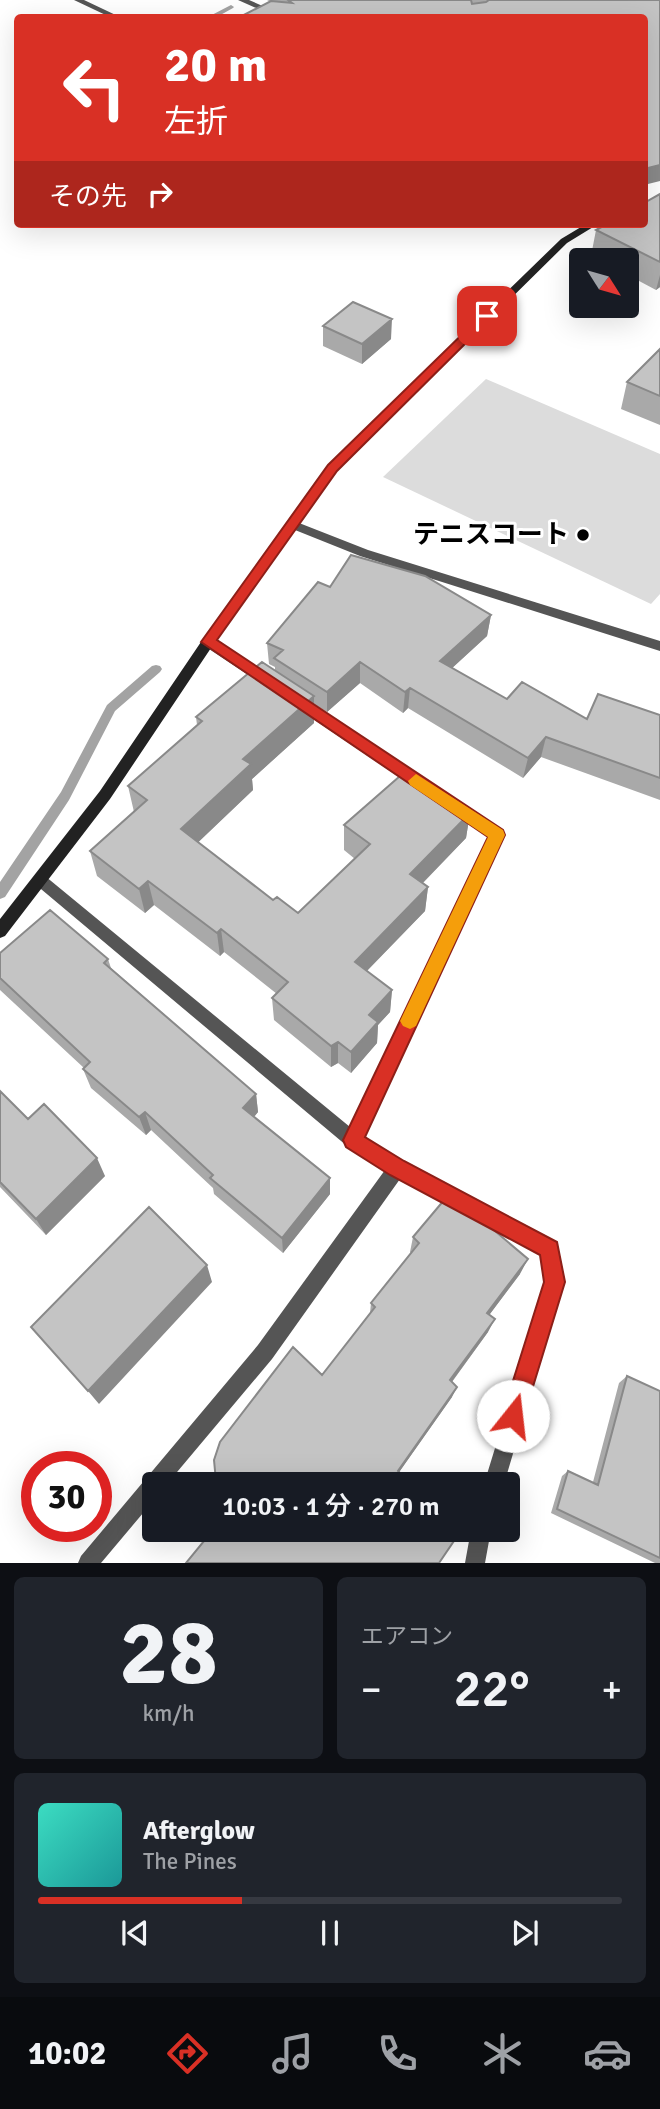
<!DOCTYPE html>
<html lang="ja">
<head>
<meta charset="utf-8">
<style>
  body { margin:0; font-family:Signika,"Noto Sans JP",sans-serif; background:#20242c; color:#f1f3f6; height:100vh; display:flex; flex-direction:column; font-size:26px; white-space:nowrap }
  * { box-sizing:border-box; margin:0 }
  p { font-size:23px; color:#9ea1a6 }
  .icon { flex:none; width:38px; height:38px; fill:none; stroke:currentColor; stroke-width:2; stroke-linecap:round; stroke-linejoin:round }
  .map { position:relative; height:1563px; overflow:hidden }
  .drawer { display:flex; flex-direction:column; gap:14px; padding:14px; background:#0d0f14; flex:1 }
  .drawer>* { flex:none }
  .banner { position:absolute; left:14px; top:14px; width:634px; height:214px; border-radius:7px; box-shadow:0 7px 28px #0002; background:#d93025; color:#fff; overflow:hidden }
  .needle { width:46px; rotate:127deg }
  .buttons { position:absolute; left:569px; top:248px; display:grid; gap:14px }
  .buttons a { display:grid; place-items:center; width:70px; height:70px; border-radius:7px; background:#171b24; box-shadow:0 7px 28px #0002; font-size:35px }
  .speed { position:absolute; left:21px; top:1451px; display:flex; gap:14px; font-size:35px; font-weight:700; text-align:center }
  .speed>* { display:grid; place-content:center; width:91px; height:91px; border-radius:50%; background:#171b24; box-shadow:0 7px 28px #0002; line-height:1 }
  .speed .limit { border:10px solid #d22; background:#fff; color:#111 }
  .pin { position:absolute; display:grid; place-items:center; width:60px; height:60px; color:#fff; margin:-30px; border-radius:14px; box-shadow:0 4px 10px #0006 }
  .me { position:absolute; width:77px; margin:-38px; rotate:16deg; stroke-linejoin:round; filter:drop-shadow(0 0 5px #0008) }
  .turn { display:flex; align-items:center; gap:24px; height:147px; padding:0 35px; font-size:32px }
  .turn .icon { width:91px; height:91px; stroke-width:2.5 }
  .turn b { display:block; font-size:49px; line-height:60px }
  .then { display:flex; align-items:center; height:66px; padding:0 35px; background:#0003; gap:14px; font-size:26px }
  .big { font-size:52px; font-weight:600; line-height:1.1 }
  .drawer .card { flex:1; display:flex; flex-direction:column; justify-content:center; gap:10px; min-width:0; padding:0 24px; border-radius:10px; background:#20242c }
  .drawer .dial { align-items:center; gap:0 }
  .dial b { font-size:91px; line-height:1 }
  .song { display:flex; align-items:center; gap:21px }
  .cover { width:84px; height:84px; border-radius:10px; background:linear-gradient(135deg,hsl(170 70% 55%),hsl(180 70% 35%)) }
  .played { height:7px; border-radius:4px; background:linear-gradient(90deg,#d93025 35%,#363941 35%) }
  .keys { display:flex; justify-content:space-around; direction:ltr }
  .heat { display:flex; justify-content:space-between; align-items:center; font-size:38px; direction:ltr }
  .drawer .tiles { flex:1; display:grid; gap:14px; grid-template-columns:1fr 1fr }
  .card:last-child { grid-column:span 2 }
  .trip { position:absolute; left:142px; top:1472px; width:378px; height:70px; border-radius:7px; background:#171b24; box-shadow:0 7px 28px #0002; font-weight:600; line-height:70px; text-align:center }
  .tab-bar { display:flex; height:112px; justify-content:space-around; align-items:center; background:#090b0e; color:#9ea1a6 }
  .tab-bar .icon { width:49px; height:49px }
  .tab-bar .active { color:#d93025 }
  .tab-bar b { font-size:32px; color:#f1f3f6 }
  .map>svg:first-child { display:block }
  .green { fill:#dcdcdc }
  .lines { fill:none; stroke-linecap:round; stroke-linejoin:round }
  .stream { fill:#a3a3a3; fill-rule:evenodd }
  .street { fill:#555; fill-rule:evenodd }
  .secondary { fill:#222; fill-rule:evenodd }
  .wall { fill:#a9a9a9 }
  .shaded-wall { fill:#898989 }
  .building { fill:#c4c4c4; stroke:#898989; stroke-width:2 }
  .route { fill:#d93025; stroke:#8d1f18; stroke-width:2 }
  .slow { fill:#f59e0b }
  .poi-dot { fill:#000; stroke:#fff; stroke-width:2.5 }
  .labels { text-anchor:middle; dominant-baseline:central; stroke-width:6; stroke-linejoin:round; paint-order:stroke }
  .poi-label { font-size:26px; font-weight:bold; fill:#000; stroke:#fff; text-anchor:end }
</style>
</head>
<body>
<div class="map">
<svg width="660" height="1563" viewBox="0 0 660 1563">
  <rect width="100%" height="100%" fill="#fff"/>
  <!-- green -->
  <path class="green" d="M486 379 660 454V594L651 604 383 477Z"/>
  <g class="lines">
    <!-- stream -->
    <path class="stream" d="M231 5 234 7 233 8 215 18H206Z
      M156 665 160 666 162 669 160 672 115 711 69 800 5 897 0 899V882L61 792 107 705 152 666Z"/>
    <!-- street -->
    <path class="street" d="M74 0H84L122 18H112Z
      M238 0H249L290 18H279Z
      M294 521 368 550 660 641V651L360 556 290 528V522Z
      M208 637 270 675 272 679 270 683H260L203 645 202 642 203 639Z
      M299 697 424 779 426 783 424 787H414L294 706 292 702Z
      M453 799 502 831 504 835 363 1137 403 1162 556 1243 564 1282 504 1484H484L546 1282 542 1254 400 1179 272 1359 167 1484H154V1500L101 1563H78L81 1556 258 1345 385 1170 347 1146 35 884 33 880 35 876 40 874 45 876 350 1127 489 837 448 809 446 805 448 801Z
      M471 1530H491L485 1563H465Z"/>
    <!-- secondary -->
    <path class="secondary" d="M586 224H598L567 243 336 471 213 645 110 799 5 936 0 938V919L100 791 203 639 328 465 561 239Z"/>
  </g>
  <!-- wall -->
  <path class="wall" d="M267 0H660L644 18H238L271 2Z
    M660 194V287L656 290 626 274V261H600L591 256 596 230Z
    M323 326 391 339 362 364 323 346Z
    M660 349V425L621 409 627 382Z
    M330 587 491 615 487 636 452 668 507 699 587 719 660 715V800L541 757 523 778 408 708 403 713 360 683 327 712 314 704V723L252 779 253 790 198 842 273 900 298 913 355 859 344 850V825L470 813 466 838 423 883 428 887 425 911 367 971 392 990 390 1012 378 1025 377 1043 351 1073 338 1063 331 1067 274 1020 272 998 277 994 224 952 220 956 154 905 145 913 97 876 90 851 134 812 128 786 197 725 196 717 275 671V667L269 664 267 643Z
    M0 953 108 959 111 968 256 1094 258 1112 254 1117 330 1194 283 1253 214 1194 213 1188 151 1130 146 1135 91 1088 83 1069 84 1068 0 990Z
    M0 1091 28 1119 105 1176 46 1235 0 1187Z
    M413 1237 520 1274 489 1315 488 1332 452 1382V1397L399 1472 218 1484 322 1375 370 1313 371 1303 411 1253 410 1252Z
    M627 1376 660 1391V1563H655L551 1513 562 1476 568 1471 593 1482 619 1383Z"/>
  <!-- shaded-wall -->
  <path class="shaded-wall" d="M660 165V181L644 185V169Z
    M660 275V287L656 290Z
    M392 319 391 339 362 364V344Z
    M491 615 487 636 438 681 440 661Z
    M360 662V683L327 712V692Z
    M410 688 408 708 403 713 405 692Z
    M314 696V723L252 779 253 790 186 854 181 829 243 759Z
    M546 737 541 757 523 778 528 758Z
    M470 813 466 838 408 898 410 874Z
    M148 881 154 905 145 913 139 889Z
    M428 887 425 911 354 984 355 962Z
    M221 929 224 952 220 956 217 933Z
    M392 990 390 1012 378 1025 377 1043 351 1073V1052L369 1015Z
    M338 1042V1063L331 1067V1046Z
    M256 1094 258 1112 246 1126 243 1108Z
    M145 1112 151 1130 146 1135 139 1117Z
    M97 1158 105 1176 46 1235 36 1219Z
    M330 1178V1194L283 1253 282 1238Z
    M528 1259 520 1274 481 1326 487 1313Z
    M207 1265 212 1282 99 1404 88 1391Z
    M495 1319 488 1332 445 1391 450 1380Z
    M457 1387 452 1397 395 1478 398 1471Z"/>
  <!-- building -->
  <path class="building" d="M288 0H471L472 4 486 2 489 0H660V165L644 169V18H238L271 1 292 3Z
    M660 194V262L596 230 607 224H644V203Z
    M353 302 392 319 362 344 323 326Z
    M660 349V396L627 382Z
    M351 555 425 576 491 615 440 661 507 699 522 682 587 719 598 694 660 715V778L546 737 528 758 410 688 405 692 360 662 327 692 274 658 283 650 267 643 318 582 330 587Z
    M262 662 314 696 243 759 251 764 181 829 273 900 277 897 298 913 370 844 344 825 408 769 470 813 410 874 428 887 355 962 392 990 369 1015 378 1022 351 1052 338 1042 331 1046 272 998 288 982 221 929 217 933 148 881 139 889 90 851 147 800 128 786 202 721 196 717Z
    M50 910 108 959 104 963 256 1094 243 1108 330 1178 282 1238 210 1178 213 1175 145 1112 139 1117 83 1069 90 1062 0 978V953Z
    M0 1091 28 1119 44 1104 97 1158 36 1219 0 1182Z
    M450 1193 528 1259 487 1313 495 1319 450 1380 457 1387 398 1471 411 1484H218L216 1481 214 1460 220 1442 293 1347 322 1375 375 1307 371 1303 419 1243 413 1237Z
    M149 1207 207 1265 88 1391 31 1327Z
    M627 1376 660 1391V1558L557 1509 568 1471 598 1485Z
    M213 1530H458L460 1532 439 1563H186Z"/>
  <!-- route -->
  <path class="route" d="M483 314 493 316 337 471 217 640 503 830 505 835 365 1137 404 1161 557 1242 565 1282 524 1416 521 1424 513 1427 505 1424 502 1416 544 1282 540 1255 390 1175 346 1147 343 1140 488 837 201 642 328 465Z"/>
  <!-- slow -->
  <path class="slow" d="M416 774 503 830 505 835 416 1026 410 1029 403 1026 400 1021 488 837 410 785 408 781Z"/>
  <!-- markers -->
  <circle class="poi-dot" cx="583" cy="535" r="7"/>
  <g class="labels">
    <!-- poi labels -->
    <g class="poi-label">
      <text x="569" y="535">テニスコート</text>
    </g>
  </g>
</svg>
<div class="buttons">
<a><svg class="needle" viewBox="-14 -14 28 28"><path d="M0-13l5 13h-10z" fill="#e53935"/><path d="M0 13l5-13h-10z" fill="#9ea1a6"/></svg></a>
</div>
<div class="speed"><div class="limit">30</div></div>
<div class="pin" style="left:487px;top:316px;background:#d93025"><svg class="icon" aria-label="arrive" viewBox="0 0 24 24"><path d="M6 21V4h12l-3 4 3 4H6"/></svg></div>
<svg class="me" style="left:513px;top:1416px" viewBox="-20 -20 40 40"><circle r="19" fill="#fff"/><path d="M0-13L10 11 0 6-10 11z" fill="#d93025"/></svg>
<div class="trip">10:03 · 1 分 · 270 m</div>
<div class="banner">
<div class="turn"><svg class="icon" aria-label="left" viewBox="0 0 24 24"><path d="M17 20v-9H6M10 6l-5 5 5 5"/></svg><div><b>20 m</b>左折</div></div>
<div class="then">その先<svg class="icon" aria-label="right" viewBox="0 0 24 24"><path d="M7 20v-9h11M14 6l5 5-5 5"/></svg></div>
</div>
</div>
<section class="drawer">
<div class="tiles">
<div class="card dial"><b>28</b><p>km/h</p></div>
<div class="card"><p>エアコン</p>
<div class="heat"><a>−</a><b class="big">22°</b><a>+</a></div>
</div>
<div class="card">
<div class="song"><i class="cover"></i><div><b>Afterglow</b><p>The Pines</p></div></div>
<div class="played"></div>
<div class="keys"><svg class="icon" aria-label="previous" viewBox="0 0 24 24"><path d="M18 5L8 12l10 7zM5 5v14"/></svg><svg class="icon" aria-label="pause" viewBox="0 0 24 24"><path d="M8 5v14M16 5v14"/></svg><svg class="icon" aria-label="next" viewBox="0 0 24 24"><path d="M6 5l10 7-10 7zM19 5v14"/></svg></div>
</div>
</div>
</section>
<nav class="tab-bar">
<b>10:02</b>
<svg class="icon active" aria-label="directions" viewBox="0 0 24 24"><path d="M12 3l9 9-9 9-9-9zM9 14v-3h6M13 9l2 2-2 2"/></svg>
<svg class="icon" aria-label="music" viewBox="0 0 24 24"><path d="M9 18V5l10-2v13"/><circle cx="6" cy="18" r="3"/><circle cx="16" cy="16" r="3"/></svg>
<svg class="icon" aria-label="phone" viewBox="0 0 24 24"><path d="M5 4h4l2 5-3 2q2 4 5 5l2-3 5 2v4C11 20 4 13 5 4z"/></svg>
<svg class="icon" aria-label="climate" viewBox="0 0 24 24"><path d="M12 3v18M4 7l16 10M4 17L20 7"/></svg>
<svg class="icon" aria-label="car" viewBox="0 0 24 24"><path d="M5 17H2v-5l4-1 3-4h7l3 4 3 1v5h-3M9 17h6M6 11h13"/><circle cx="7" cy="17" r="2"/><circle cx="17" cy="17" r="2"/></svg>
</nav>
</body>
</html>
